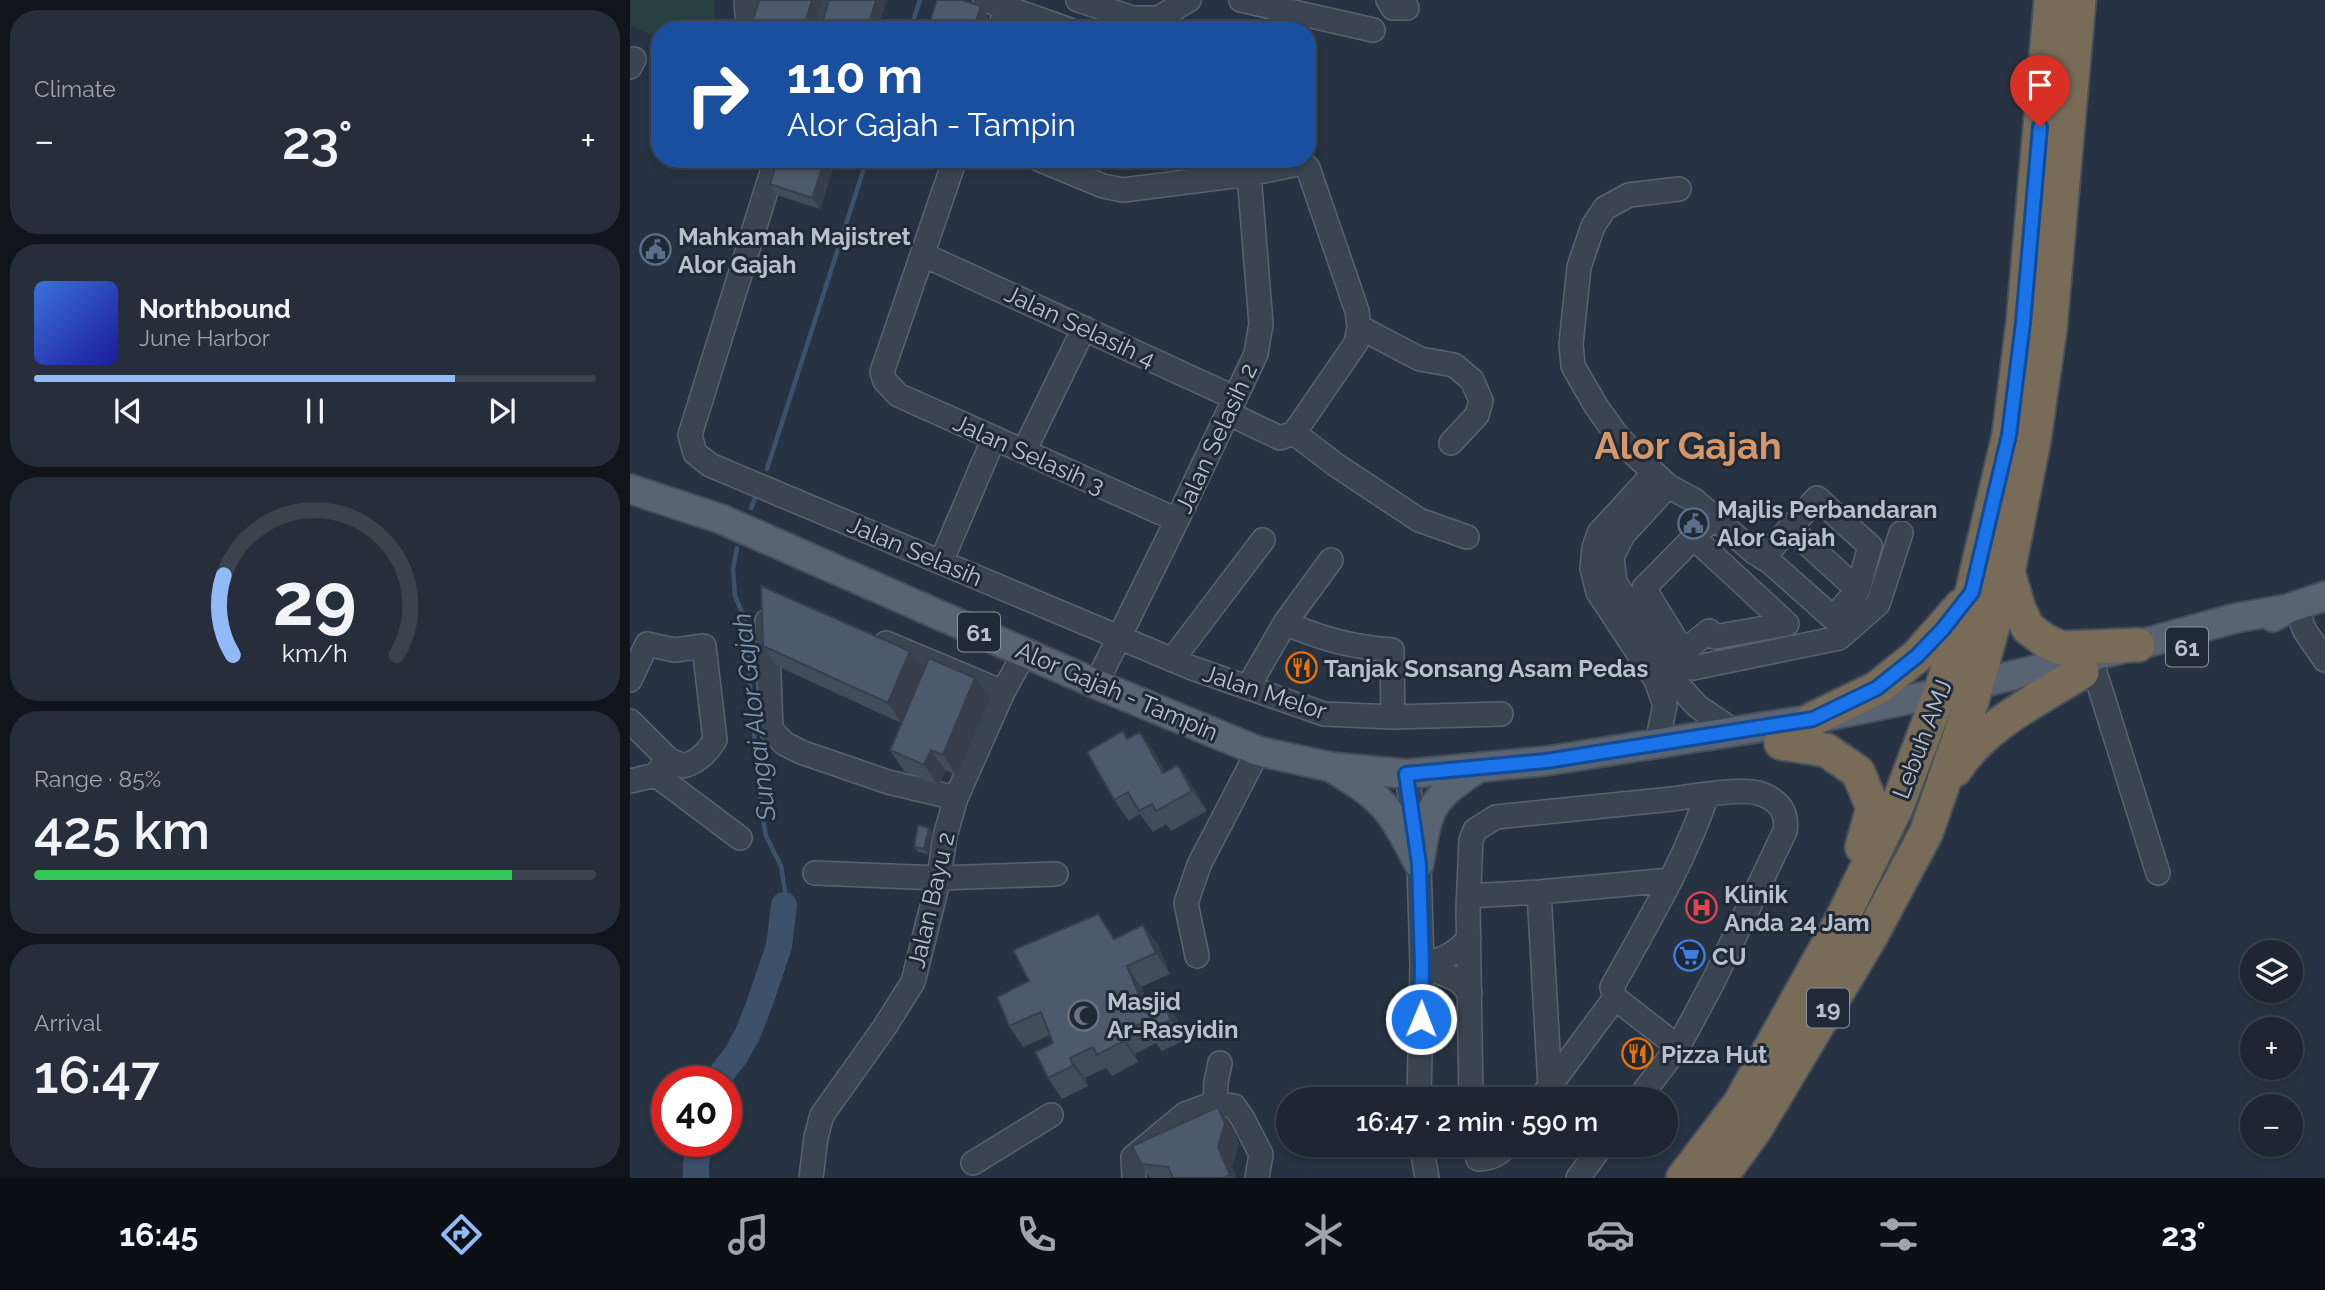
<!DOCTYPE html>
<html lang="en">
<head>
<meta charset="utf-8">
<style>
  body { margin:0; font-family:Raleway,sans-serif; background:#252e3a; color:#f1f3f6; height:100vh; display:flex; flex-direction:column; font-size:26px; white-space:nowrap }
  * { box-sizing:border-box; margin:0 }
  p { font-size:23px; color:#a0a5ac }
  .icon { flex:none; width:38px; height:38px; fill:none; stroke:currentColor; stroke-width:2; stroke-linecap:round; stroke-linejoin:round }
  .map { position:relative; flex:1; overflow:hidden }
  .panel { display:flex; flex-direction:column; gap:10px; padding:10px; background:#10151c; width:630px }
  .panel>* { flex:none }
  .top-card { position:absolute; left:21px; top:21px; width:665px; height:147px; border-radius:28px; box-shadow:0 4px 10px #0003,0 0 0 2px #3b434d; background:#1a4fa0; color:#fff; overflow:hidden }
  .fabs { position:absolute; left:1610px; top:940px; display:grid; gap:14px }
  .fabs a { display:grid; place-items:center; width:63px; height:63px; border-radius:50%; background:#1d2632; box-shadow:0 4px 10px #0003,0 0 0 2px #3b434d; font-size:35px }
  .speed { position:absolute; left:21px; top:1066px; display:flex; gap:14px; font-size:35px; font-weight:700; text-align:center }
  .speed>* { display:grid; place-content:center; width:91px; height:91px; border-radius:50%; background:#1d2632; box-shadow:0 4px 10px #0003,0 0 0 2px #3b434d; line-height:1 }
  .speed .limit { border:10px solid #d22; background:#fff; color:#111 }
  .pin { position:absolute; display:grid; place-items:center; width:60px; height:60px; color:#fff; margin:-72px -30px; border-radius:50% 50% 50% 0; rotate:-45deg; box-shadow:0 0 7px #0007 }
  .pin .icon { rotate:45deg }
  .me { position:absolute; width:77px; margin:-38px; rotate:1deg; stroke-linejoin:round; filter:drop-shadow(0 0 5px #0008) }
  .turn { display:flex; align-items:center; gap:24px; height:147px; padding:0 21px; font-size:32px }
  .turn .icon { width:91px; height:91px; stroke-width:2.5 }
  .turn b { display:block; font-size:49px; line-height:60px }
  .big { font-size:52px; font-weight:600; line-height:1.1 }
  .panel .card { flex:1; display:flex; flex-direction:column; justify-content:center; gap:10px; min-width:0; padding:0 24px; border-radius:28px; background:#252e3a }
  .panel .dial { align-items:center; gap:0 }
  .dial svg { height:182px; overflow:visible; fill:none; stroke:#3b434d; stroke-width:7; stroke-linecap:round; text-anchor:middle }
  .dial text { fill:#f1f3f6; stroke:none }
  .song { display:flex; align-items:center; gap:21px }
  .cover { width:84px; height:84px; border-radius:10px; background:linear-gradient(135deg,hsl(220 70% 55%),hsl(240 70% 35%)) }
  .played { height:7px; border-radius:4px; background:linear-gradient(90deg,#92baf7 75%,#3b434d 75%) }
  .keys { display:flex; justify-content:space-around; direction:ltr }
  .heat { display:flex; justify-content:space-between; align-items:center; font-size:38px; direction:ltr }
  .charge { height:10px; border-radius:5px; background:linear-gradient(90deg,#34c759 85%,#3b434d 0) }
  .trip { position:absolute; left:646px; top:1087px; width:402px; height:70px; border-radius:35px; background:#1d2632; box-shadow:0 4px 10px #0003,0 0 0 2px #3b434d; font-weight:600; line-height:70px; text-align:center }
  .tab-bar { display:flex; height:112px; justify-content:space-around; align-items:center; background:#0c0f14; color:#a0a5ac }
  .tab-bar .icon { width:49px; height:49px }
  .tab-bar .selected { color:#92baf7 }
  .tab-bar b { font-size:32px; color:#f1f3f6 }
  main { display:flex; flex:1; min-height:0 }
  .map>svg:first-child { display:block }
  .green { fill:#294043 }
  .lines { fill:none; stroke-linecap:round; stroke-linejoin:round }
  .stream { stroke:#3d516b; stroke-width:4.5 }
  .river { stroke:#3d516b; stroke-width:26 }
  .minor-casing { stroke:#59636f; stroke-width:26 }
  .major-casing { stroke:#454e5b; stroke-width:32 }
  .highway-casing { stroke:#46505c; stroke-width:37 }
  .minor { stroke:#3b4552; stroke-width:23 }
  .major { stroke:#596472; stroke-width:28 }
  .highway { stroke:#786b58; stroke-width:33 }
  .wall { fill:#424d5c }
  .shaded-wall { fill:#363f4b }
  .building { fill:#4d5a6b; stroke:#363f4b; stroke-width:2 }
  .route-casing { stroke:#114b97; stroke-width:18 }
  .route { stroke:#1a73e8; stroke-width:12 }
  .labels { text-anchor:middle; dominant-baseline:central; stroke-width:6; stroke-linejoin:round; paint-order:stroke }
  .shield { fill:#202a37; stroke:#8a939f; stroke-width:2 }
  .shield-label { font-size:23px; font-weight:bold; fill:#b8c0cc }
  .poi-label { font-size:24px; font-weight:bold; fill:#b8c0cc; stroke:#202a37; text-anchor:start }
  .street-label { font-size:24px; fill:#b8c0cc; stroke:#202a37 }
  .water-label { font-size:26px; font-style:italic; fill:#8097b2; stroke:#202a37 }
  .town-label { font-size:38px; font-weight:bold; fill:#d5976a; stroke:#202a37 }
</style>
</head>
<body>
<main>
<section class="panel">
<div class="card"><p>Climate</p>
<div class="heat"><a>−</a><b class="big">23°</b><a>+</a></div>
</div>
<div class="card">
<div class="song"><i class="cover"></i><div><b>Northbound</b><p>June Harbor</p></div></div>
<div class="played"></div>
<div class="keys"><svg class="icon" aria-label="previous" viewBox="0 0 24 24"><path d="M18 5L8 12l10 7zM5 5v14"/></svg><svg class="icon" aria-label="pause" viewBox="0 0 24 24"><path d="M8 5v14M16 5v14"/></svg><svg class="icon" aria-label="next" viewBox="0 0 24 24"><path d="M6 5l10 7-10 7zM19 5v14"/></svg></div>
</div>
<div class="card dial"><svg viewBox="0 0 100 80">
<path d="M14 69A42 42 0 1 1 86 69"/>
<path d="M14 69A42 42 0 0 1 10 34" stroke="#92baf7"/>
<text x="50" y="56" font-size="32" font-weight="700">29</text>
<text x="50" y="72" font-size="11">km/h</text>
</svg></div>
<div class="card"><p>Range · 85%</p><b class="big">425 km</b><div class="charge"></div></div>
<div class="card"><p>Arrival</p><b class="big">16:47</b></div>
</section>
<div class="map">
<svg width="1695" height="1178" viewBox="0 0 1695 1178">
  <rect width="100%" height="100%" fill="#273342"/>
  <!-- green -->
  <path class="green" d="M0 0H85L84 30H30V39L0 25Z"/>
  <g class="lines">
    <!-- stream -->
    <path class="stream" d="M280 30 290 0
      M137 469 237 159
      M121 508 127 494
      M107 548 103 569 105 596 115 619 118 633 117 656 131 809 136 836 151 866 155 891 154 905"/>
    <!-- river -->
    <path class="river" d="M89 1082 92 1073 106 1055 118 1033 129 1005 149 946 154 905
      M66 1178V1164L70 1141"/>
    <defs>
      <path id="minor" d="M116 0 118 30
        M355 0 440 30
        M448 0 503 18H528L559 0
        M611 0 743 30
        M758 0 763 8H777
        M186 30 195 0
        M369 30 379 0
        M0 67 4 59
        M146 159 60 435 65 453 80 465 562 668 694 714 763 717 871 714
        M325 159 252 372 255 381 268 395 547 520
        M408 159 473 186 493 190 619 174 673 163 678 168 727 311 729 327 726 343 664 433 650 438 598 413
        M1049 189 999 195 975 208 963 226 949 267 941 344 943 366 966 406 986 434 1002 452 1038 486 1064 500 1124 552 1140 562 1203 618 1228 590 1240 546 1187 498 1133 558
        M294 255 605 398
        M729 327 790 359 824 365 842 380 851 401 847 415 821 443
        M664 433 706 465 789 520 837 537
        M394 451 454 328
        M1024 473 969 533 964 548 962 568 968 592 1026 680 1035 705 1027 743
        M1038 486 993 535 982 557 985 582 1048 685 1067 706 1104 731
        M1084 517 1014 588 1063 668 1209 638 1248 604 1271 533
        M1160 528 1228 590
        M1064 538 1157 624
        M311 562 364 438
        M1665 606 1675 631 1695 660
        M137 621 141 730 155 744 171 752 258 782 326 798
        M655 623C692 639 722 647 762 650L763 717
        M256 643 373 692
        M1053 652 1079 631 1085 637 1157 624
        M542 660 633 540
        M1464 669 1528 873
        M0 680 17 644 44 650 74 646 85 740C77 753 68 762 53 766L38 759 0 721
        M466 684 547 520 626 354 631 324 619 174
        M618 687 655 623 701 560
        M777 774 789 864 792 965 789 1099
        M26 775 110 838
        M0 781 26 775 33 765
        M185 873 309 878 426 874
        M909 892 920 1087
        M839 896 909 892 1041 880
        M839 938C826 955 812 959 792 965L828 980 840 993
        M567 956 556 903 569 865 628 751
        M1048 1047 985 998 982 987C1017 924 1054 863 1077 795
        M916 1091 985 998
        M841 1099 838 908 841 840 845 830 866 817C925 811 984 805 1042 799 1062 796 1111 788 1128 793 1148 799 1158 811 1155 831L1083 982 1048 1047 1008 1099
        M585 1103 604 1106 613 1119 631 1154 627 1178
        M791 1144 797 1178
        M848 1159C861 1158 870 1155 877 1144
        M343 1163 421 1115
        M181 1178 186 1137 192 1115 254 1028 283 982 309 878 315 836 326 798 373 692 395 652
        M504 1178 503 1157 555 1114 585 1103 586 1082 590 1063
        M948 1178 973 1144"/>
      <path id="major" d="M0 489 91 519 466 684 628 751 701 767 777 774 916 761 1183 719 1310 693 1508 645 1606 618 1657 609
        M1643 617 1657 609 1695 596
        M704 769C722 780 740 791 754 806 769 823 779 845 789 864
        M789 864C799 807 798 801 848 768"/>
      <path id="highway" d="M1378 572 1389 609 1398 628 1414 640 1431 648 1508 645
        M1183 719 1247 688 1287 656 1332 605
        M1151 743 1196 750 1228 772 1243 808 1232 847
        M1325 770C1354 725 1408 699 1452 672
        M1053 1178 1110 1103 1210 923 1267 806 1310 693 1342 592 1379 435 1393 323 1421 0
        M1090 1178 1126 1128 1241 936 1296 833 1342 701 1378 572 1404 440 1420 329 1449 0"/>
    </defs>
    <!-- minor casing -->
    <use href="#minor" class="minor-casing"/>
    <!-- major casing -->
    <use href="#major" class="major-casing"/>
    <!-- highway casing -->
    <use href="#highway" class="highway-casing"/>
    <!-- minor -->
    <use href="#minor" class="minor"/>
    <!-- major -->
    <use href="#major" class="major"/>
    <!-- highway -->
    <use href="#highway" class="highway"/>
  </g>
  <!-- wall -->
  <path class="wall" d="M206 159 190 209 147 195 140 184Z
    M133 646 294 670 360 698 327 776 315 770 309 786 274 771 260 750 271 723 147 666Z
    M510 732 524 752 535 772 548 765 562 785 577 811 541 831 536 824 523 832 510 814 499 821 484 800 498 739Z
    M299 828 303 833 298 854 288 852 284 847Z
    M513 925 528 945 540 974 511 987 516 998 530 993 544 1013 555 1040 532 1051 526 1043 505 1054 508 1062 482 1076 476 1068 455 1078 458 1086 432 1099 418 1078 423 1043 420 1035 393 1047 379 1026 485 939Z
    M602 1128 609 1143 602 1167 607 1178H520L511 1164Z"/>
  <!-- shaded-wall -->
  <path class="shaded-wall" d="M182 0H192L183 30H173Z
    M246 0H257L247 30H237Z
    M351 6 358 17 354 30H343Z
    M195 159H206L190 209 182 198Z
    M280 651 295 672 272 724 258 703Z
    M345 678 360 698 327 776 313 755Z
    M510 732 524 752 548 793 533 773Z
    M301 750 315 770 309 786 294 765Z
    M548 765 562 785 577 811 562 791Z
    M299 828 303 833 298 854 294 849Z
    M513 925 528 945 540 974 526 953Z
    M497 966 511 987 525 1021 511 1000Z
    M530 993 544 1013 555 1040 541 1020Z
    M490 1033 505 1054 508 1062 494 1041Z
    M440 1058 455 1078 458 1086 443 1066Z
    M588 1107 602 1128 609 1143 602 1167 607 1178H602L600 1175 588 1147Z"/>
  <!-- building -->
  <path class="building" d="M129 0H182L173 30H120Z
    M199 0H246L237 30H190Z
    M307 0H332L351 6 343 30H297Z
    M385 26 396 30H384Z
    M148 159H195L182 198 140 184Z
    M131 586 280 651 258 703 133 646Z
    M299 658 345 678 313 755 301 750 294 765 260 750Z
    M493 731 497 739 510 732 533 773 548 765 562 791 526 811 522 804 509 811 498 792 484 800 457 752Z
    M288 825 299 828 294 849 284 847Z
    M468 914 484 939 513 925 526 953 497 966 511 1000 530 993 541 1020 517 1031 512 1023 490 1033 494 1041 467 1055 463 1047 440 1058 443 1066 418 1078 405 1052 423 1043 411 1012 379 1026 367 997 399 981 383 950Z
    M588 1107 595 1123 588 1147 600 1175 594 1178H543L538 1167 511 1164 502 1146Z"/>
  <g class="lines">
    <defs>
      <path id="route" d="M791 1019 792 965 789 864 776 774 916 761 1183 719 1247 688 1287 656 1313 629 1342 592 1379 435 1393 323 1410 127"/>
    </defs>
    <!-- route casing -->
    <use href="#route" class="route-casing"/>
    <!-- route -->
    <use href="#route" class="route"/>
  </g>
  <!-- icons -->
  <defs>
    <symbol id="civic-ring" viewBox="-11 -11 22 22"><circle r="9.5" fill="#202a37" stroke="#5c6f8a" stroke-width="1.5"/><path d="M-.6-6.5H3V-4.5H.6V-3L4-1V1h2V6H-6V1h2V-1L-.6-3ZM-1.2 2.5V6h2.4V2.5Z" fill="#5c6f8a"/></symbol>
    <symbol id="restaurant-ring" viewBox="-11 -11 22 22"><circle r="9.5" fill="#202a37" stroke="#e8710a" stroke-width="1.5"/><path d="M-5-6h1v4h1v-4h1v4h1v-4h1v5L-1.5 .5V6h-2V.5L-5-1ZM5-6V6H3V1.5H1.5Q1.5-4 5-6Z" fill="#e8710a"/></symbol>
    <symbol id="hospital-ring" viewBox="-11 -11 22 22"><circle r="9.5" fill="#202a37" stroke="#e0444e" stroke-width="1.5"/><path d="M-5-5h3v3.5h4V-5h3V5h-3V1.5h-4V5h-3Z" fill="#e0444e"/></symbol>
    <symbol id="supermarket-ring" viewBox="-11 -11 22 22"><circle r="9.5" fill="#202a37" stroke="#3f7fe0" stroke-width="1.5"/><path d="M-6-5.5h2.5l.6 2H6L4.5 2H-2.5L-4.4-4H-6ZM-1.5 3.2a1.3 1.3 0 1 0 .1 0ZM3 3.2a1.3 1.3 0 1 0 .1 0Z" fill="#3f7fe0"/></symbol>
    <symbol id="mosque-ring" viewBox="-11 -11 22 22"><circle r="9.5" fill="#202a37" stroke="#6b7280" stroke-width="1.5"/><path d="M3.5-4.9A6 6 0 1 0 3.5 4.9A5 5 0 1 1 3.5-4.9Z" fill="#6b7280"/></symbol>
  </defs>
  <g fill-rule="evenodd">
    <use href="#civic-ring" x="8" y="232" width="35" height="35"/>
    <use href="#civic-ring" x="1046" y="506" width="35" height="35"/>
    <use href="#restaurant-ring" x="654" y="650" width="35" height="35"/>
    <use href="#hospital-ring" x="1054" y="890" width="35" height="35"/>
    <use href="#supermarket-ring" x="1042" y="938" width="35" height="35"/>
    <use href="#mosque-ring" x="436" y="998" width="35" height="35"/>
    <use href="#restaurant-ring" x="990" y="1036" width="35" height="35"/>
  </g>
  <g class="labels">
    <!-- shield labels -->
    <g class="shield">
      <rect x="328" y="612.5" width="42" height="39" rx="5"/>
      <rect x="1536" y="627.5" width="42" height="39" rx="5"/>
      <rect x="1177" y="988.5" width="42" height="39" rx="5"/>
    </g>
    <g class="shield-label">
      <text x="349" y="632">61</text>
      <text x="1557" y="647">61</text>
      <text x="1198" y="1008">19</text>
    </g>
    <!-- poi labels -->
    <g class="poi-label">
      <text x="48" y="236">Mahkamah Majistret<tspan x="48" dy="28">Alor Gajah</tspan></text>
      <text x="1087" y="509">Majlis Perbandaran<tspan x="1087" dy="28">Alor Gajah</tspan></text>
      <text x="694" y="668">Tanjak Sonsang Asam Pedas</text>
      <text x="1094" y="894">Klinik<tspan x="1094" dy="28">Anda 24 Jam</tspan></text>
      <text x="1082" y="956">CU</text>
      <text x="477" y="1001">Masjid<tspan x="477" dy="28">Ar-Rasyidin</tspan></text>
      <text x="1031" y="1054">Pizza Hut</text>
    </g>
    <!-- street labels -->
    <g class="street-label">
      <text transform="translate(450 326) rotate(25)">Jalan Selasih 4</text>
      <text transform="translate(586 438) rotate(-65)">Jalan Selasih 2</text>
      <text transform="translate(399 454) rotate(24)">Jalan Selasih 3</text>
      <text transform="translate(285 551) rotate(23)">Jalan Selasih</text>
      <text transform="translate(487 691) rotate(23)">Alor Gajah - Tampin</text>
      <text transform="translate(635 692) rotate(18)">Jalan Melor</text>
      <text transform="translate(1292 739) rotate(-69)">Lebuh AMJ</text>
      <text transform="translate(301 900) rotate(-77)">Jalan Bayu 2</text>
    </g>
    <!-- water labels -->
    <g class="water-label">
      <text transform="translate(124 717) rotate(-97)">Sungai Alor Gajah</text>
    </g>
    <!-- town labels -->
    <g class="town-label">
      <text x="1058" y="445">Alor Gajah</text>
    </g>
  </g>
</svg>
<div class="fabs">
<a><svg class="icon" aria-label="layers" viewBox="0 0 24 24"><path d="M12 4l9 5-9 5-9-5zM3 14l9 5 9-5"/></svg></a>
<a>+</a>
<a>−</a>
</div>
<div class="speed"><div class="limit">40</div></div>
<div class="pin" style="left:1410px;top:127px;background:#d93025"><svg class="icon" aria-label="arrive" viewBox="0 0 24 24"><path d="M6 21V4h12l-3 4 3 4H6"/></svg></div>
<svg class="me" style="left:791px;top:1019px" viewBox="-20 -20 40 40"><circle r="17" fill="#1a73e8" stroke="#fff" stroke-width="3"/><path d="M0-11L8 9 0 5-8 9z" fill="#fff"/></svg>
<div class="trip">16:47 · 2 min · 590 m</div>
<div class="top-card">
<div class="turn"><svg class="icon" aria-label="right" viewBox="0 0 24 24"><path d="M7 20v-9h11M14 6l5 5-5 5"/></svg><div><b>110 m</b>Alor Gajah - Tampin</div></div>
</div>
</div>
</main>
<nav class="tab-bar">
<b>16:45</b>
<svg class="icon selected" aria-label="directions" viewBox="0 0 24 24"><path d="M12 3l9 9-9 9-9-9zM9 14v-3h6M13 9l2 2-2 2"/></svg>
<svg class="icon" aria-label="music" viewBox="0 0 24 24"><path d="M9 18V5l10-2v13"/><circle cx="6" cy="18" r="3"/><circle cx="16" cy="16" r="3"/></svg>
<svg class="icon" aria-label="phone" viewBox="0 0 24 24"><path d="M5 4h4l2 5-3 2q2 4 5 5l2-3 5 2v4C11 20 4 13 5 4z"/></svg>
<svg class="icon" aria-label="climate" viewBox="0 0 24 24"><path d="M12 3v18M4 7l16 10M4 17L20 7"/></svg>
<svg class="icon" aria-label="car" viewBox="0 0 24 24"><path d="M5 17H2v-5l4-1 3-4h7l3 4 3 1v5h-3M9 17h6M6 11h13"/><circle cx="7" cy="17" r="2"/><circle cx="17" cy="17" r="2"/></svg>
<svg class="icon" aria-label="filters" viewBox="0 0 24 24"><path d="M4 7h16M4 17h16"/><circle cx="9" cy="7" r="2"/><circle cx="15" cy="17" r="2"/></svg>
<b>23°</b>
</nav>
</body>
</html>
